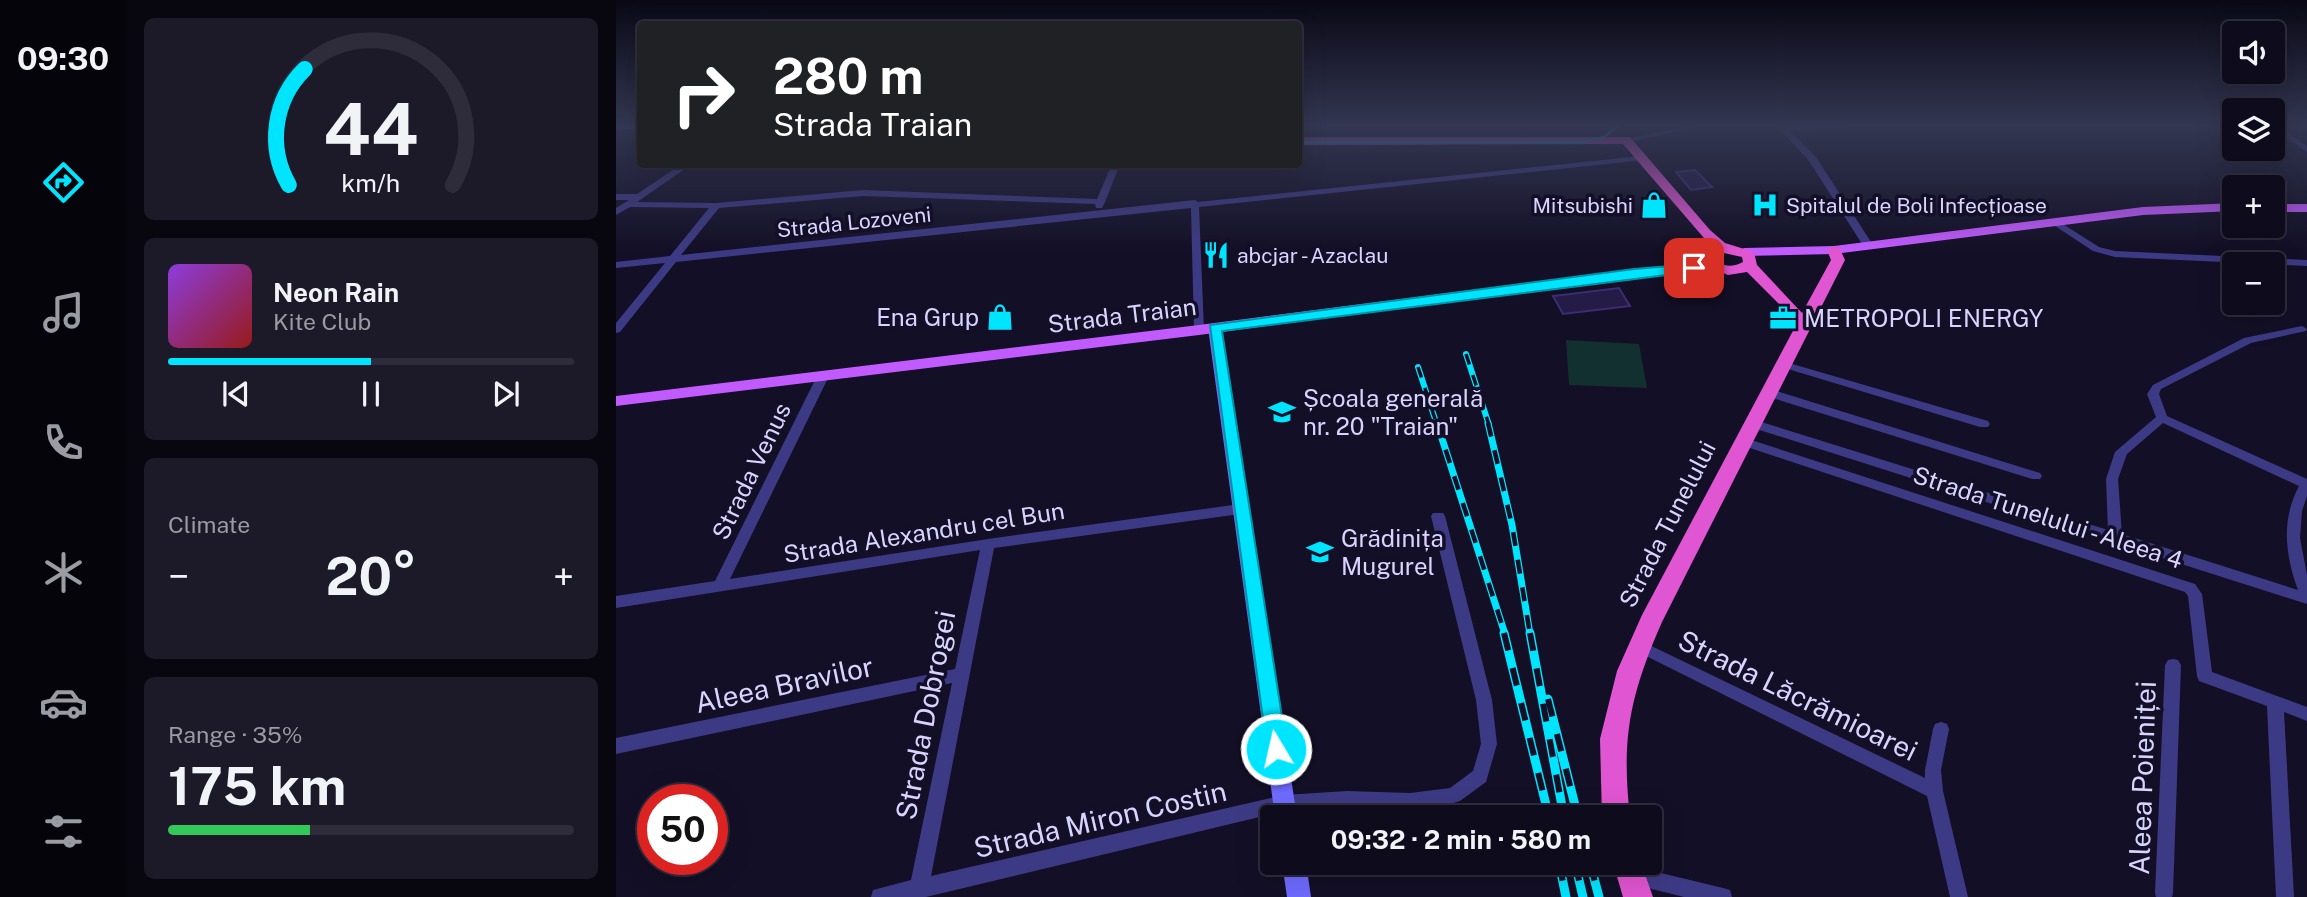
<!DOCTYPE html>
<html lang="en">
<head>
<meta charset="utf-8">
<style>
  body { margin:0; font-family:"Public Sans",sans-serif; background:#1c1929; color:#f1f3f6; height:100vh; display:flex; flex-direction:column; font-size:26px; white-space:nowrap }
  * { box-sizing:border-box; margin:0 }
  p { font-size:23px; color:#9b9ba3 }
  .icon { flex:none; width:38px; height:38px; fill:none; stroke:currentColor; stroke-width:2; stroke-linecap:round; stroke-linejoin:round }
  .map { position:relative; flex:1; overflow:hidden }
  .panel { display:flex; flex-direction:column; gap:18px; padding:18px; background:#08060f; width:490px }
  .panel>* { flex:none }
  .hud { position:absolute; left:21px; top:21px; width:665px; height:147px; border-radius:7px; box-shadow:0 7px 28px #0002,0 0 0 2px #2e2b3b; background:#202124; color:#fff; overflow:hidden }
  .controls { position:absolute; left:1606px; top:21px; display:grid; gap:14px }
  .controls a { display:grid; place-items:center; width:63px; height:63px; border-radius:7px; background:#0e0b1c; box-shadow:0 7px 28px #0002,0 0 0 2px #2e2b3b; font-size:35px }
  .speed { position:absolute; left:21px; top:784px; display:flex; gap:14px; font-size:35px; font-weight:700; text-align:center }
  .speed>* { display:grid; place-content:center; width:91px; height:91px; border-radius:50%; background:#0e0b1c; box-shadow:0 7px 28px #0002,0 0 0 2px #2e2b3b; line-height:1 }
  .speed .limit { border:10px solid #d22; background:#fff; color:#111 }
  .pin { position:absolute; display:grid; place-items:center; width:60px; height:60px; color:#fff; margin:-30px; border-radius:14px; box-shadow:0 4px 10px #0006 }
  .me { position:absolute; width:77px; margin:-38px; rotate:351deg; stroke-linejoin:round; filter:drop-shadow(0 0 5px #0008) }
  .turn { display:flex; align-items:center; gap:24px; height:147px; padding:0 21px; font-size:32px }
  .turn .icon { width:91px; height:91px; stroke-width:2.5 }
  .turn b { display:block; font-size:49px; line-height:60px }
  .big { font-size:52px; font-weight:700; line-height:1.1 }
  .panel .tile { flex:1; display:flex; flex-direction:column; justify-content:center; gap:10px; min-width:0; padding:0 24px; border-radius:10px; background:#1c1929 }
  .panel .dial { align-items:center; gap:0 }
  .dial svg { height:182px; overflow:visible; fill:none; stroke:#2e2b3b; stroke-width:7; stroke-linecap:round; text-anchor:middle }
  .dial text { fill:#f1f3f6; stroke:none }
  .song { display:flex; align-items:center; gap:21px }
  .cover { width:84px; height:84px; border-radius:10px; background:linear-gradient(135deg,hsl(270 70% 55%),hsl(0 70% 35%)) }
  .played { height:7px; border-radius:4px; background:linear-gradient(90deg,#00e5ff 50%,#2e2b3b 50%) }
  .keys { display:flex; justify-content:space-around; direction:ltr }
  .heat { display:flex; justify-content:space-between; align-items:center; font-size:38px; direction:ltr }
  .charge { height:10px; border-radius:5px; background:linear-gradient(90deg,#34c759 35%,#2e2b3b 0) }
  .trip { position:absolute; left:644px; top:805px; width:402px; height:70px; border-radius:7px; background:#0e0b1c; box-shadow:0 7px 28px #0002,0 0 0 2px #2e2b3b; font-weight:700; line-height:70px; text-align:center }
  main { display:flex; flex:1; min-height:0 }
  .tabs { display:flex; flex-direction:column; width:126px; justify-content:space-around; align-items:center; background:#06040b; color:#9b9ba3 }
  .tabs .icon { width:49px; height:49px }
  .tabs .current { color:#00e5ff }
  .tabs b { font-size:32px; color:#f1f3f6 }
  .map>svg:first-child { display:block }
  .green { fill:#12302f }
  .building { fill:#241b47; stroke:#3b2d73; stroke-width:2 }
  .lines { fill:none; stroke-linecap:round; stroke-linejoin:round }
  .minor { fill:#3d3a85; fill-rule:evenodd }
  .tertiary { fill:#3d3a85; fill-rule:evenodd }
  .secondary { fill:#6f6bff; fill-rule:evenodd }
  .primary { fill:#c25bff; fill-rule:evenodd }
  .trunk { fill:#e055d1; fill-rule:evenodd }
  .tram { stroke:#00e5ff; stroke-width:2 }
  .rail-far2-casing { stroke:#00e5ff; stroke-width:6 }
  .rail-far1-casing { stroke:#00e5ff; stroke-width:7 }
  .rail-casing { stroke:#00e5ff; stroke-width:9 }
  .rail-far2 { stroke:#130f26; stroke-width:3.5; stroke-dasharray:11; stroke-linecap:butt }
  .rail-far1 { stroke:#130f26; stroke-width:4.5; stroke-dasharray:14; stroke-linecap:butt }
  .rail { stroke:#130f26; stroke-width:6; stroke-dasharray:18; stroke-linecap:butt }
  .route { fill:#00e5ff; stroke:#0095a6; stroke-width:2 }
  .labels { text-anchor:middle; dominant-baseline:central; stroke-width:7; stroke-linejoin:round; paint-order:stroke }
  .far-poi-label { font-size:21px; fill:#d9d4ff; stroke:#130f26; text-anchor:start }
  .far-street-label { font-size:21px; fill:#d9d4ff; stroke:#130f26 }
  .street-label { font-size:24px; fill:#d9d4ff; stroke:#130f26 }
  .poi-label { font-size:24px; fill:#d9d4ff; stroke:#130f26; text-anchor:start }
  .near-street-label { font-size:28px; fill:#d9d4ff; stroke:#130f26 }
</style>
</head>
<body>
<main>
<nav class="tabs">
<b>09:30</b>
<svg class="icon current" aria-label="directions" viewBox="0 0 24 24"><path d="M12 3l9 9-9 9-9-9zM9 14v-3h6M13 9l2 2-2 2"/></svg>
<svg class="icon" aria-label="music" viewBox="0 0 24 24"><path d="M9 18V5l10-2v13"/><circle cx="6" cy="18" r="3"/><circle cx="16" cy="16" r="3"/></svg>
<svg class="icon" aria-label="phone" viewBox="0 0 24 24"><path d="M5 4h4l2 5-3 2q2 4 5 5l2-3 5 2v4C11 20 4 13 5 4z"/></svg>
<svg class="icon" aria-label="climate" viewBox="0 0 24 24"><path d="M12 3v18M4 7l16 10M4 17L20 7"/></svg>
<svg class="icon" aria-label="car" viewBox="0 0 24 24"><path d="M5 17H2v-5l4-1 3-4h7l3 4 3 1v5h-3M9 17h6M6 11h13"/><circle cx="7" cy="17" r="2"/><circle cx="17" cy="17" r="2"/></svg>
<svg class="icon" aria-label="filters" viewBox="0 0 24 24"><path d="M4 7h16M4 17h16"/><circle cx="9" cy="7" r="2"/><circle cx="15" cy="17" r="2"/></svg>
</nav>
<section class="panel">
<div class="tile dial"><svg viewBox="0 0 100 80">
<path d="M14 69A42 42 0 1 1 86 69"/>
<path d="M14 69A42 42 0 0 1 21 18" stroke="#00e5ff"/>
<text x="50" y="56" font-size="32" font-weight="700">44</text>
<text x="50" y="72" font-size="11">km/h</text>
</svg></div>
<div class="tile">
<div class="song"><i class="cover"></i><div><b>Neon Rain</b><p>Kite Club</p></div></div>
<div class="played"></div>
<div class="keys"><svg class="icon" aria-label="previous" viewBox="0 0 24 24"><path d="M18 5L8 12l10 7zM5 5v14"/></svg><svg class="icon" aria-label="pause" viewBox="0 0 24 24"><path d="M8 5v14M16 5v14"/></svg><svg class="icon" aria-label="next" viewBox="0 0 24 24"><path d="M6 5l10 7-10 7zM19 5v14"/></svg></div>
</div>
<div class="tile"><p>Climate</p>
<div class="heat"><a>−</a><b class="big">20°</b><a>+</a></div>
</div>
<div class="tile"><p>Range · 35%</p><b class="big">175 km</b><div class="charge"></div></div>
</section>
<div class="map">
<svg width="1691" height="897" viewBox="0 0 1691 897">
  <rect width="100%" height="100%" fill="#130f26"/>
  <!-- green -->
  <path class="green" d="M950 340 1023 344 1031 388 953 385Z"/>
  <!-- building -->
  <path class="building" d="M1079 170 1096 187 1075 190 1060 172Z
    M1003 288 1014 306 947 314 937 296Z"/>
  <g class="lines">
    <!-- minor -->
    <path class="minor" d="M1165 126H1232L1228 128 1168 130H1165Z
      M1657 126H1662L1691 146V152L1657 129Z
      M1025 156 1029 158 1028 160 583 207 588 330 583 333 578 330 575 208 60 262 4 332 0 333V323L49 263 0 268V262L54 256 93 208 14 207 0 215V208L13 200H0V194H21L66 164H76L21 202 100 203 247 190 481 199 496 164H504L489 202 486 208H480L479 204 247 196 103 208 65 255 579 200 582 202Z
      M1439 219 1483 247 1499 251 1691 260V266L1499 257 1477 251 1436 224V220Z
      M1686 326 1691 329 1690 331 1635 343 1545 389 1543 394 1551 416 1691 479V496L1686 511 1684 538 1691 575V604L1131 426 1129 423 1135 419 1139 420 1492 530 1490 479 1499 452 1540 417 1531 394 1537 385 1628 338ZM1547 423 1683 486C1665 520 1669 554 1682 590L1506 534 1502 479 1511 454Z
      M1166 361 1372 421 1374 424 1372 427H1364L1162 366 1160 364Z
      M207 373 213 376 114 579 372 539 624 504 629 506 631 509 629 512 624 514 378 548 315 876 668 795 731 791 794 793 834 788 857 771 865 744 860 700 815 516 817 513H827L829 516 876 700 881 744 870 782 844 801 823 807 794 809 731 807 668 811 310 897H255L257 890 295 880 336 683 0 754V738L339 669 364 550 0 608V596L99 581 201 376Z
      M1151 388 1424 473 1426 476 1424 479H1416L1147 395 1145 392Z
      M1126 437 1579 584 1586 594 1596 672 1691 707V721L1668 712 1678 897H1660L1651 706 1583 681 1581 676 1572 596 1569 592 1122 444 1120 441 1122 438Z
      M1023 640 1309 778V770L1317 729 1319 724 1325 722 1331 724 1333 729 1325 770 1327 791 1352 897H1334L1311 796 1018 650 1015 646 1018 642Z
      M1557 659 1562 660 1565 665 1557 893 1556 897H1540L1539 893 1549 665 1552 660Z
      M1016 866 1107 888 1114 890 1116 897H1068L1016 884 1009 882 1007 875 1009 868Z"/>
    <!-- tertiary -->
    <path class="tertiary" d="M1071 126H1086L1010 143 1006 140Z
      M1161 126H1169L1200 157 1257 245 1256 247H1248L1193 161Z"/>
    <!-- secondary -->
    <path class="secondary" d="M599 324 606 328 681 817H659L592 328Z
      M666 863H690L695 897H671Z"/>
    <!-- primary -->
    <path class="primary" d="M0 126H24V129H1Z
      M1619 203V211L1527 215 1218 254 1128 256 1121 252 1128 248 1218 246 1527 207Z
      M1657 204H1691V212H1657Z
      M1098 263 1105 267 1103 270 1018 277 583 335 0 406V396L583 325 1018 269Z"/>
    <!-- trunk -->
    <path class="trunk" d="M682 137H1014L1094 230 1109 243 1138 252 1141 265 1186 313 1215 260 1211 250 1218 246 1223 247 1229 260 1046 622C1014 695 1005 738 1014 817H986L984 739 1001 671 1026 615 1179 327 1168 309 1131 272 1112 275 1085 264 1081 254 1094 245 1007 144 682 145ZM1103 252 1126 257 1127 262C1117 268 1102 267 1096 256Z
      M997 863H1025L1037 897H1007Z"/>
    <!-- tram -->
    <path class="tram" d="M0 127H24
      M682 142H966L988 137 1002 126"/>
    <defs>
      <path id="rail-far2" d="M850 354 873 425
        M802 367 821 425"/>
      <path id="rail-far1" d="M821 423 889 634
        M872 423 896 525 914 634"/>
      <path id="rail" d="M888 633 933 817
        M914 633 948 817
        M932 699 962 817
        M943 863 950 897
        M959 863 967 897
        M974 863 983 897"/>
    </defs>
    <!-- rail-far2 casing -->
    <use href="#rail-far2" class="rail-far2-casing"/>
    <!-- rail-far1 casing -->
    <use href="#rail-far1" class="rail-far1-casing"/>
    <!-- rail casing -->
    <use href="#rail" class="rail-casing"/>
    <!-- rail-far2 -->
    <use href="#rail-far2" class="rail-far2"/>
    <!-- rail-far1 -->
    <use href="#rail-far1" class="rail-far1"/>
    <!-- rail -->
    <use href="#rail" class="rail"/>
  </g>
  <!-- sky -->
  <linearGradient id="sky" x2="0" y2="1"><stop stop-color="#0a0815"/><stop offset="0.5" stop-color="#333752"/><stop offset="1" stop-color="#333752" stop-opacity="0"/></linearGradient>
  <rect width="1691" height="251" fill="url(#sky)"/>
  <!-- route -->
  <path class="route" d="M1078 264 1082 265V271L606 331 671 749 668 756 660 759 652 756 594 325 1018 269Z"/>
  <!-- icons -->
  <defs>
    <symbol id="shop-bare" viewBox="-9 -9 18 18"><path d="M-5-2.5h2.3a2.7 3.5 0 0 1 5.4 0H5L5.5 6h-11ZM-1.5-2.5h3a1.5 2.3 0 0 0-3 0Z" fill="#00e5ff" stroke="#130f26" stroke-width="2.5" paint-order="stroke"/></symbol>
    <symbol id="hospital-bare" viewBox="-9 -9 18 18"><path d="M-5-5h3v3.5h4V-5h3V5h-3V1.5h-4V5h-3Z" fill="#00e5ff" stroke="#130f26" stroke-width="2.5" paint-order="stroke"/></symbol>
    <symbol id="restaurant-bare" viewBox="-9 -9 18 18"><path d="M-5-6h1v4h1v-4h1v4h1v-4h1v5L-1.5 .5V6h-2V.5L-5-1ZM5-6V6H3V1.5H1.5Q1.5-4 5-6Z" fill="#00e5ff" stroke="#130f26" stroke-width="2.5" paint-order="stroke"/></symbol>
    <symbol id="office-bare" viewBox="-9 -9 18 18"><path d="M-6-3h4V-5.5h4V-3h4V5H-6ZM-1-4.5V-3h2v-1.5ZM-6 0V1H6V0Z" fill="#00e5ff" stroke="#130f26" stroke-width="2.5" paint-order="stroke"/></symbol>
    <symbol id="school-bare" viewBox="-9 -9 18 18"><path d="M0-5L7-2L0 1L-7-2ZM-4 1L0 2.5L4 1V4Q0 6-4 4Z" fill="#00e5ff" stroke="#130f26" stroke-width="2.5" paint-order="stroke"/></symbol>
  </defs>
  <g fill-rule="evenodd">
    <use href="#shop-bare" x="1019" y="186" width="38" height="38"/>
    <use href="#hospital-bare" x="1130" y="186" width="38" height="38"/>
    <use href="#restaurant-bare" x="581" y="236" width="38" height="38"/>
    <use href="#shop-bare" x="365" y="298" width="38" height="38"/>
    <use href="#office-bare" x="1148" y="299" width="38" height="38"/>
    <use href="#school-bare" x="647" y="393" width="38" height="38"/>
    <use href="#school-bare" x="685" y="533" width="38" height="38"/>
  </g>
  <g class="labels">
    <!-- far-poi labels -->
    <g class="far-poi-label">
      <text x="1017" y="205" text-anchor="end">Mitsubishi</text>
      <text x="1170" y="205">Spitalul de Boli Infecțioase</text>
      <text x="621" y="255">abcjar - Azaclau</text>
    </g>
    <!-- far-street labels -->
    <g class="far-street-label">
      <text transform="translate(238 222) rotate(-6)">Strada Lozoveni</text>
    </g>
    <!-- street labels -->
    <g class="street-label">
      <text transform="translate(506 315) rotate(-7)">Strada Traian</text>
      <text transform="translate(135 471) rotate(-64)">Strada Venus</text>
      <text transform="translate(1432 517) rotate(18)">Strada Tunelului - Aleea 4</text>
      <text transform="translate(1051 524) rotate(-63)">Strada Tunelului</text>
      <text transform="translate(308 532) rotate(-9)">Strada Alexandru cel Bun</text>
    </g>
    <!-- poi labels -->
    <g class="poi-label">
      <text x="363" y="317" text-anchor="end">Ena Grup</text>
      <text x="1188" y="318">METROPOLI ENERGY</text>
      <text x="687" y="398">Școala generală<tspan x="687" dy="28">nr. 20 "Traian"</tspan></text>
      <text x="725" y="538">Grădinița<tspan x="725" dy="28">Mugurel</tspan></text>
    </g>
    <!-- near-street labels -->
    <g class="near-street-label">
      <text transform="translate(168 684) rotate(-12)">Aleea Bravilor</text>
      <text transform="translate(1182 695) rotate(26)">Strada Lăcrămioarei</text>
      <text transform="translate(309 715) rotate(-79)">Strada Dobrogei</text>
      <text transform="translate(1526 778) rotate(-88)">Aleea Poieniței</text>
      <text transform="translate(484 819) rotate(-13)">Strada Miron Costin</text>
    </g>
  </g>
</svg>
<div class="controls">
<a><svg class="icon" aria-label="sound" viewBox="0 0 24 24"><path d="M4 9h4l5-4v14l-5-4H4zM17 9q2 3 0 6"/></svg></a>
<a><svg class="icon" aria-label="layers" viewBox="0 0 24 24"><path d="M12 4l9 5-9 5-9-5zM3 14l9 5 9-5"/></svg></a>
<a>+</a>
<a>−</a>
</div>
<div class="speed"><div class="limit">50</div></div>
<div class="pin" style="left:1078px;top:268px;background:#d93025"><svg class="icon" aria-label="arrive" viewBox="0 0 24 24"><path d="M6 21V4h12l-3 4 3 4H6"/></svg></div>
<svg class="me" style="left:660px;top:749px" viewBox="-20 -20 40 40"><circle r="17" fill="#00e5ff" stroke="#fff" stroke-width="3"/><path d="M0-11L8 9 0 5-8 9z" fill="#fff"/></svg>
<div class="trip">09:32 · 2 min · 580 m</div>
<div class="hud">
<div class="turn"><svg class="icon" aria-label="right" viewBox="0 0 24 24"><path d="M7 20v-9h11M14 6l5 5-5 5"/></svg><div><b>280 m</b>Strada Traian</div></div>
</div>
</div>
</main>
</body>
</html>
